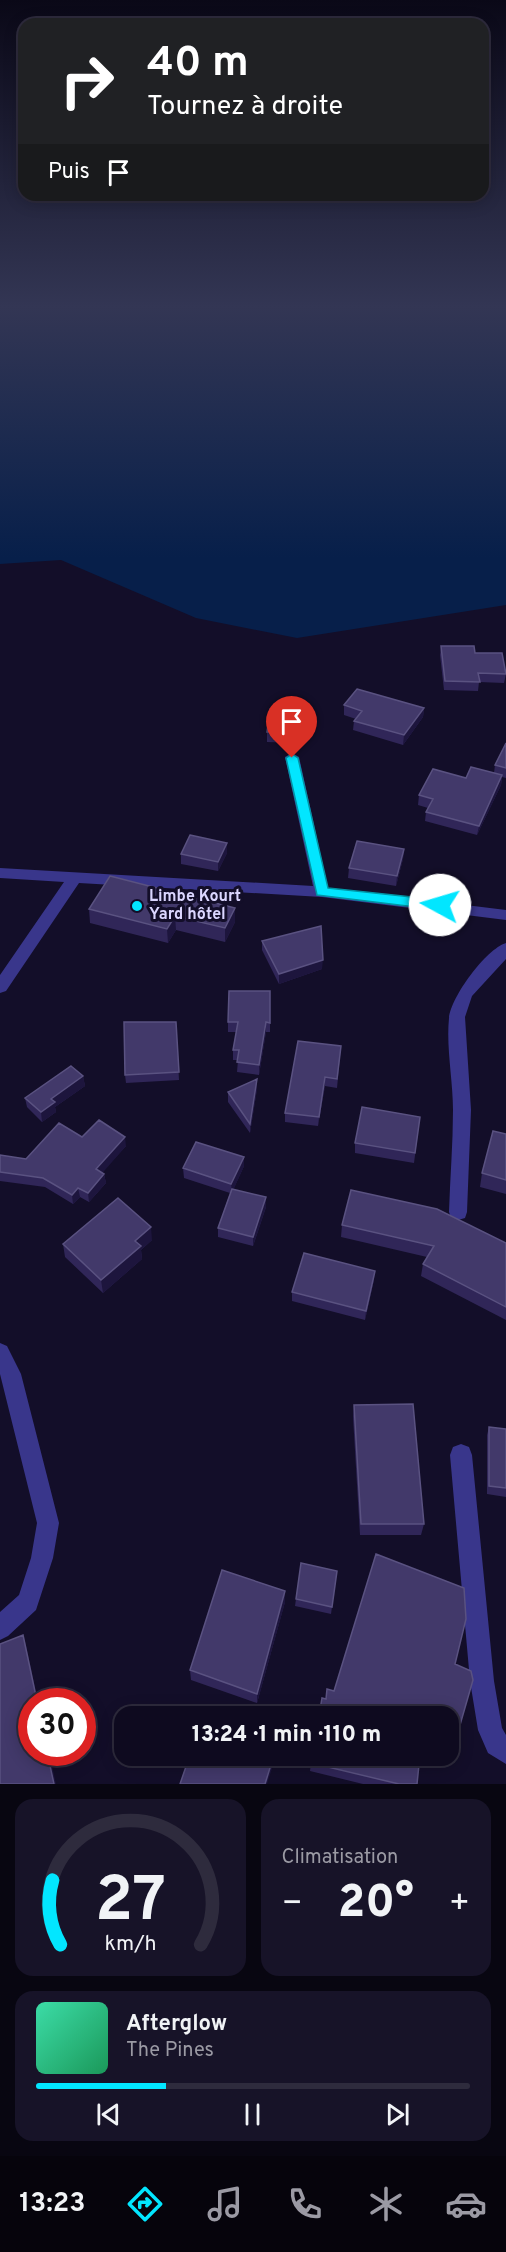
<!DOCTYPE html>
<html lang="fr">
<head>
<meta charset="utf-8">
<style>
  body { margin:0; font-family:Overpass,sans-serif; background:#171328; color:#f1f3f6; height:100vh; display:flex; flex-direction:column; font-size:22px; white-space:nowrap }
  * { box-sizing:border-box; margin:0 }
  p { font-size:20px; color:#9b9aa4 }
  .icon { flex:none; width:33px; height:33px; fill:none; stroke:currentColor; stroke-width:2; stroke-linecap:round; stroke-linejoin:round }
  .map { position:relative; height:1784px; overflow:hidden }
  .side { display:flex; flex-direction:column; gap:15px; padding:15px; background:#080611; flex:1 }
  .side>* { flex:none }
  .banner { position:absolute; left:18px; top:18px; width:471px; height:183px; border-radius:18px; box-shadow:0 3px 15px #0003,0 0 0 2px #2e2b3d; background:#202124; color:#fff; overflow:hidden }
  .speed { position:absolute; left:18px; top:1688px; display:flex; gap:12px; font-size:30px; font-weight:700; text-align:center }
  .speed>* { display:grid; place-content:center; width:78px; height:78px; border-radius:50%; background:#0e0a1f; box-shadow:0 3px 15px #0003,0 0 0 2px #2e2b3d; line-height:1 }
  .speed .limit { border:9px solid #d22; background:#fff; color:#111 }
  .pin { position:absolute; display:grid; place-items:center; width:51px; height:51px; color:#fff; margin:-62px -26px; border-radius:50% 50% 50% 0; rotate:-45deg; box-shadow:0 0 6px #0007 }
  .pin .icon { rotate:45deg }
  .me { position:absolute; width:66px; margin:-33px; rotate:276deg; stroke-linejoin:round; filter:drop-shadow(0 0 4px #0008) }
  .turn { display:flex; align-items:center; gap:21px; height:126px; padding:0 30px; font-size:27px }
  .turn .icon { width:78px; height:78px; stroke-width:2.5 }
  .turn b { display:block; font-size:42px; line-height:51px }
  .then { display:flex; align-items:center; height:57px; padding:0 30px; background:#0003; gap:12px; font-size:22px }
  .big { font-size:45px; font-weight:800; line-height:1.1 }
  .side .widget { flex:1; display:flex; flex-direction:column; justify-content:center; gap:9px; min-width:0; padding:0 21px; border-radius:18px; background:#171328 }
  .side .dial { align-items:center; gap:0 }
  .dial svg { height:156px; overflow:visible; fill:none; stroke:#2e2b3d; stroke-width:7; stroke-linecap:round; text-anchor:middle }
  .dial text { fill:#f1f3f6; stroke:none }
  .song { display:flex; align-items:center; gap:18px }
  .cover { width:72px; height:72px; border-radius:9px; background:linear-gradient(135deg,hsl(160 70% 55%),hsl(150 70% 35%)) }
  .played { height:6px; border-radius:3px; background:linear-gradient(90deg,#02e6ff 30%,#2e2b3d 30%) }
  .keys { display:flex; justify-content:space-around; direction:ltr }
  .heat { display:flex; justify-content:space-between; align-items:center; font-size:33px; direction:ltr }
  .side .tiles { flex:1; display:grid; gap:15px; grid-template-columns:1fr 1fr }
  .widget:last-child { grid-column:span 2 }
  .trip { position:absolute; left:114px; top:1706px; width:345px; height:60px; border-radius:18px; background:#0e0a1f; box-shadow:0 3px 15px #0003,0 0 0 2px #2e2b3d; font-weight:800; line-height:60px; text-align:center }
  .tabs { display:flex; height:96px; justify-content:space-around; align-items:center; background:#06040c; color:#9b9aa4 }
  .tabs .icon { width:42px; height:42px }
  .tabs .active { color:#02e6ff }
  .tabs b { font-size:27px; color:#f1f3f6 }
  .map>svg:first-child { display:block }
  .water { fill:#071f4a }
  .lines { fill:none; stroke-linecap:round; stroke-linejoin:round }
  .minor { fill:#39368b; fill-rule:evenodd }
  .wall { fill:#302658 }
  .shaded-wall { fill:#1d153d }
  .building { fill:#42396a; stroke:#5a5281; stroke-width:1.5 }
  .route { fill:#02e6ff; stroke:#0196a6; stroke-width:1.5 }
  .poi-dot { fill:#02e6ff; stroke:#130e29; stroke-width:2 }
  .labels { text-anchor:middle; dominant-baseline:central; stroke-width:6; stroke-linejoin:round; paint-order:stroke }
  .poi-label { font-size:16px; font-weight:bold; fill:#dbd6ff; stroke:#130e29; text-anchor:start }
</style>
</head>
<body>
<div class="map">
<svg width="506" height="1784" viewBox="0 0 506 1784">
  <rect width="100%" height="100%" fill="#130e29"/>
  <!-- water -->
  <path class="water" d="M0 309H506V605L297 638 196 618 61 560 0 564Z"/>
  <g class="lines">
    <!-- minor -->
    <path class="minor" d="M292 753 299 757 328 888 506 910V920L322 897 79 883 6 991 0 993V975L64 882 0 878V868L313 886 285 757Z
      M506 943V959L472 996 465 1017 471 1110 467 1212 465 1218 458 1220 451 1218 449 1212C450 1178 453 1144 453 1110 453 1080 446 1048 449 1018 451 997 486 949 506 943Z
      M0 1343 7 1346 21 1374 59 1523 53 1558 36 1610 8 1636 0 1640V1612L19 1595 31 1558 37 1523 0 1374Z
      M461 1444 469 1447 472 1455 494 1681 502 1728 506 1735V1764L488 1753 478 1730 470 1681 450 1455 453 1447Z"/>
  </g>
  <!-- wall -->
  <path class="wall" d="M441 646 475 653 506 674 504 683 479 682 478 691 444 690 440 655Z
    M344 705 424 708 423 717 403 745 353 730 354 721 356 719 344 715Z
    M300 711 297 743 267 742V732Z
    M506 743V778L502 777 501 785 477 835 425 821 426 812 428 808 418 805 419 795 466 778 494 773 495 765Z
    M227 843V853L218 871 181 864V854Z
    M404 849 403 859 396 886 348 878 349 868Z
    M110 876 235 922 225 942 176 930 168 943 90 923 89 909Z
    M262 941 322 969 279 984 262 950Z
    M270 991V1032H266L259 1075 237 1072 238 1060H233V1050L236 1032H228V1022Z
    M176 1022 179 1080 126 1083 125 1075Z
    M341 1046 337 1088 325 1086 318 1126 285 1122V1113Z
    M83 1076 85 1086 55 1107 56 1112 42 1122 27 1107 25 1098Z
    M257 1079V1089L250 1133 228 1102V1092Z
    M420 1117 414 1163 355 1153V1143Z
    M506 1134V1194L480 1187 482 1173Z
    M82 1137 126 1146 102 1172 104 1174 106 1183 89 1202 80 1197 73 1204 45 1187 0 1181V1155L26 1159Z
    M244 1166 233 1190 266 1197V1207L253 1246 218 1237V1228L230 1193 184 1178 183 1168Z
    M342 1225 506 1243V1320L421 1276 423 1264 427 1257 341 1237Z
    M152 1240 141 1250 142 1259 103 1293 65 1257 63 1244Z
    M374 1280 365 1320 292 1301V1292Z
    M354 1405 424 1524 421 1535H360L353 1417Z
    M489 1427 506 1429V1497L487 1494V1435Z
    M337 1571 331 1614 295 1606 296 1599Z
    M285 1602 257 1703 191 1680 190 1670Z
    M455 1664 458 1732 455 1741 448 1738V1716L326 1699 334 1691Z
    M312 1755 417 1784H363L310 1771Z"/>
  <!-- shaded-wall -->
  <path class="shaded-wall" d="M424 708 423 717 403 745 404 735Z
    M502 775 501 785 477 835 479 826Z
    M227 843V853L218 871V862Z
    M404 849 403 859 396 886 397 876Z
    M235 908V922L225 942V928Z
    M175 916 176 930 168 943 167 929Z
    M323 960 322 969 279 984V974Z
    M266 1022V1032L259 1075V1065Z
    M83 1076 85 1086 55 1107 56 1112 42 1122 41 1112 51 1099Z
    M325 1077V1086L318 1126 319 1117Z
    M257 1079V1089L250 1133V1124Z
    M125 1137 126 1146 98 1178 96 1169Z
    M244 1157V1166L232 1193 231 1184Z
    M104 1174 106 1183 89 1202 88 1193Z
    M78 1188 80 1197 73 1204 72 1195Z
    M266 1197V1207L253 1246V1237Z
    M151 1227 152 1240 141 1250 142 1259 103 1293 101 1280 135 1241Z
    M375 1271 374 1280 365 1320 366 1311Z
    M285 1591V1602L257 1703V1694Z
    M23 1635 26 1645 38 1701H37Z
    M47 1752H49L56 1784H54Z
    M274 1755H275V1759L267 1784H265Z"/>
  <!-- building -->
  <path class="building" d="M441 646H474L475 653H502L506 674 478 673 480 682 445 681Z
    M357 689 424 708 404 735 354 721 362 711 344 705Z
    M270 709 300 711 298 733 267 732Z
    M506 743V768L495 765Z
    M471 767 502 775 479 826 426 812 433 799 419 795 433 769 466 778Z
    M190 835 227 843 218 862 181 854Z
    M357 841 404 849 397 876 349 868Z
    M110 876 235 908 225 928 175 916 167 929 89 909Z
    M321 926 323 960 279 974 262 941Z
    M229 991H270V1023L266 1022 259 1065 237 1062 239 1050H233L238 1022H228Z
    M124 1022H176L179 1072 125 1075Z
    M298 1041 341 1046 337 1079 325 1077 319 1117 285 1113Z
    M71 1066 83 1076 51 1099 55 1102 41 1112 25 1098Z
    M257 1079 250 1124 228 1092Z
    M362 1107 420 1117 415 1153 355 1143Z
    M99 1120 125 1137 96 1169 104 1174 88 1193 78 1188 72 1195 43 1178 0 1172V1155L26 1159 59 1123 82 1137Z
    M493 1131 506 1134V1180L482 1173Z
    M196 1142 244 1157 231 1184 183 1168Z
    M232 1189 266 1197 253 1237 218 1228Z
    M351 1190 437 1209 506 1243V1307L423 1264 434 1246 342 1225Z
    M118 1198 151 1227 135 1241 141 1246 101 1280 63 1244Z
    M304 1253 375 1271 366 1311 292 1292Z
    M413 1404 424 1524H361L354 1405Z
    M489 1427 506 1429V1488L489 1486Z
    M376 1554 464 1588 466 1619 455 1664 471 1671 473 1680 458 1732 448 1727V1716H319L322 1698 326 1699 327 1689 334 1691Z
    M301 1563 337 1571 332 1607 296 1599Z
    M222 1570 285 1591 257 1694 190 1670Z
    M23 1635 37 1701H32V1752H47L54 1784H0V1644Z
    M190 1755H274L265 1784H180Z
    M312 1755H420L417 1784H399L311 1763Z"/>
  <!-- sky -->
  <linearGradient id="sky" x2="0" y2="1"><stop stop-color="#0a0817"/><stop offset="0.55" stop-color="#333654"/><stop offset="1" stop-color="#333654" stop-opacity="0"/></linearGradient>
  <rect width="506" height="558" fill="url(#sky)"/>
  <!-- route -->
  <path class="route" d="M292 754 298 758 328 888 440 900 445 902 447 905 445 909 440 910 317 895 286 758Z"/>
  <!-- markers -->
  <circle class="poi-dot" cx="137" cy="906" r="6"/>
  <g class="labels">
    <!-- poi labels -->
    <g class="poi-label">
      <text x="149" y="897">Limbe Kourt<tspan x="149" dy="18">Yard hôtel</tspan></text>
    </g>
  </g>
</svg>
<div class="speed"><div class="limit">30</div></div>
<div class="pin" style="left:292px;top:758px;background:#d93025"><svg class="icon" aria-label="arrive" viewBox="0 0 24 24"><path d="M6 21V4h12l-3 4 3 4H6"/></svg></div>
<svg class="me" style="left:440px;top:905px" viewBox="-20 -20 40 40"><circle r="19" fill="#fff"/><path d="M0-13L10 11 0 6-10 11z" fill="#02e6ff"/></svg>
<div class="trip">13:24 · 1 min · 110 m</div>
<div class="banner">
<div class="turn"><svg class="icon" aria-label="right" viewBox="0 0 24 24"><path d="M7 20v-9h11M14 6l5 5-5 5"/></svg><div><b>40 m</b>Tournez à droite</div></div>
<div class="then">Puis<svg class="icon" aria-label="arrive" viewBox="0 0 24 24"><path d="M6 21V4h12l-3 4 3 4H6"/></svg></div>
</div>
</div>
<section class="side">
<div class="tiles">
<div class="widget dial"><svg viewBox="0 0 100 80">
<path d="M14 69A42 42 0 1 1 86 69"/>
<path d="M14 69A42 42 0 0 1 10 36" stroke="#02e6ff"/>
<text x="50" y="56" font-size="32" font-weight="700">27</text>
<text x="50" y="72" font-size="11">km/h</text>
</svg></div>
<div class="widget"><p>Climatisation</p>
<div class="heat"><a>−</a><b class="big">20°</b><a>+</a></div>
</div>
<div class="widget">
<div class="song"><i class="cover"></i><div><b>Afterglow</b><p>The Pines</p></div></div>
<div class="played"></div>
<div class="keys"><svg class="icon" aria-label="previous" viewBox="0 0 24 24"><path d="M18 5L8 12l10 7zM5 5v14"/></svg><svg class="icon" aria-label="pause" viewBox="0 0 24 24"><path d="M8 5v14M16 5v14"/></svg><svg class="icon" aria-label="next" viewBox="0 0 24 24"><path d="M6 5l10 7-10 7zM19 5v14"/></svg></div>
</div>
</div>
</section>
<nav class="tabs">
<b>13:23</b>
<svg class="icon active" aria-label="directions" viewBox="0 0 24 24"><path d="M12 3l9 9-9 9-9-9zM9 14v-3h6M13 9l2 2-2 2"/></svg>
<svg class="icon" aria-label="music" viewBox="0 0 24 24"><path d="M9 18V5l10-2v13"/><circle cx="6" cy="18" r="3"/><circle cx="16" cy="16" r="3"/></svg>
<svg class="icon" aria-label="phone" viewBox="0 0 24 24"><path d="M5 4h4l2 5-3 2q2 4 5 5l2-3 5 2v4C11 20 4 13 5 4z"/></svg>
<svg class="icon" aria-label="climate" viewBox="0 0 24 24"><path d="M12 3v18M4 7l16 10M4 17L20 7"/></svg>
<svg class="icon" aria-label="car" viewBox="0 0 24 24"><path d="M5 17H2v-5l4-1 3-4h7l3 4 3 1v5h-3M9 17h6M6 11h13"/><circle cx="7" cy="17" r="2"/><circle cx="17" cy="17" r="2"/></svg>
</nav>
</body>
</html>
